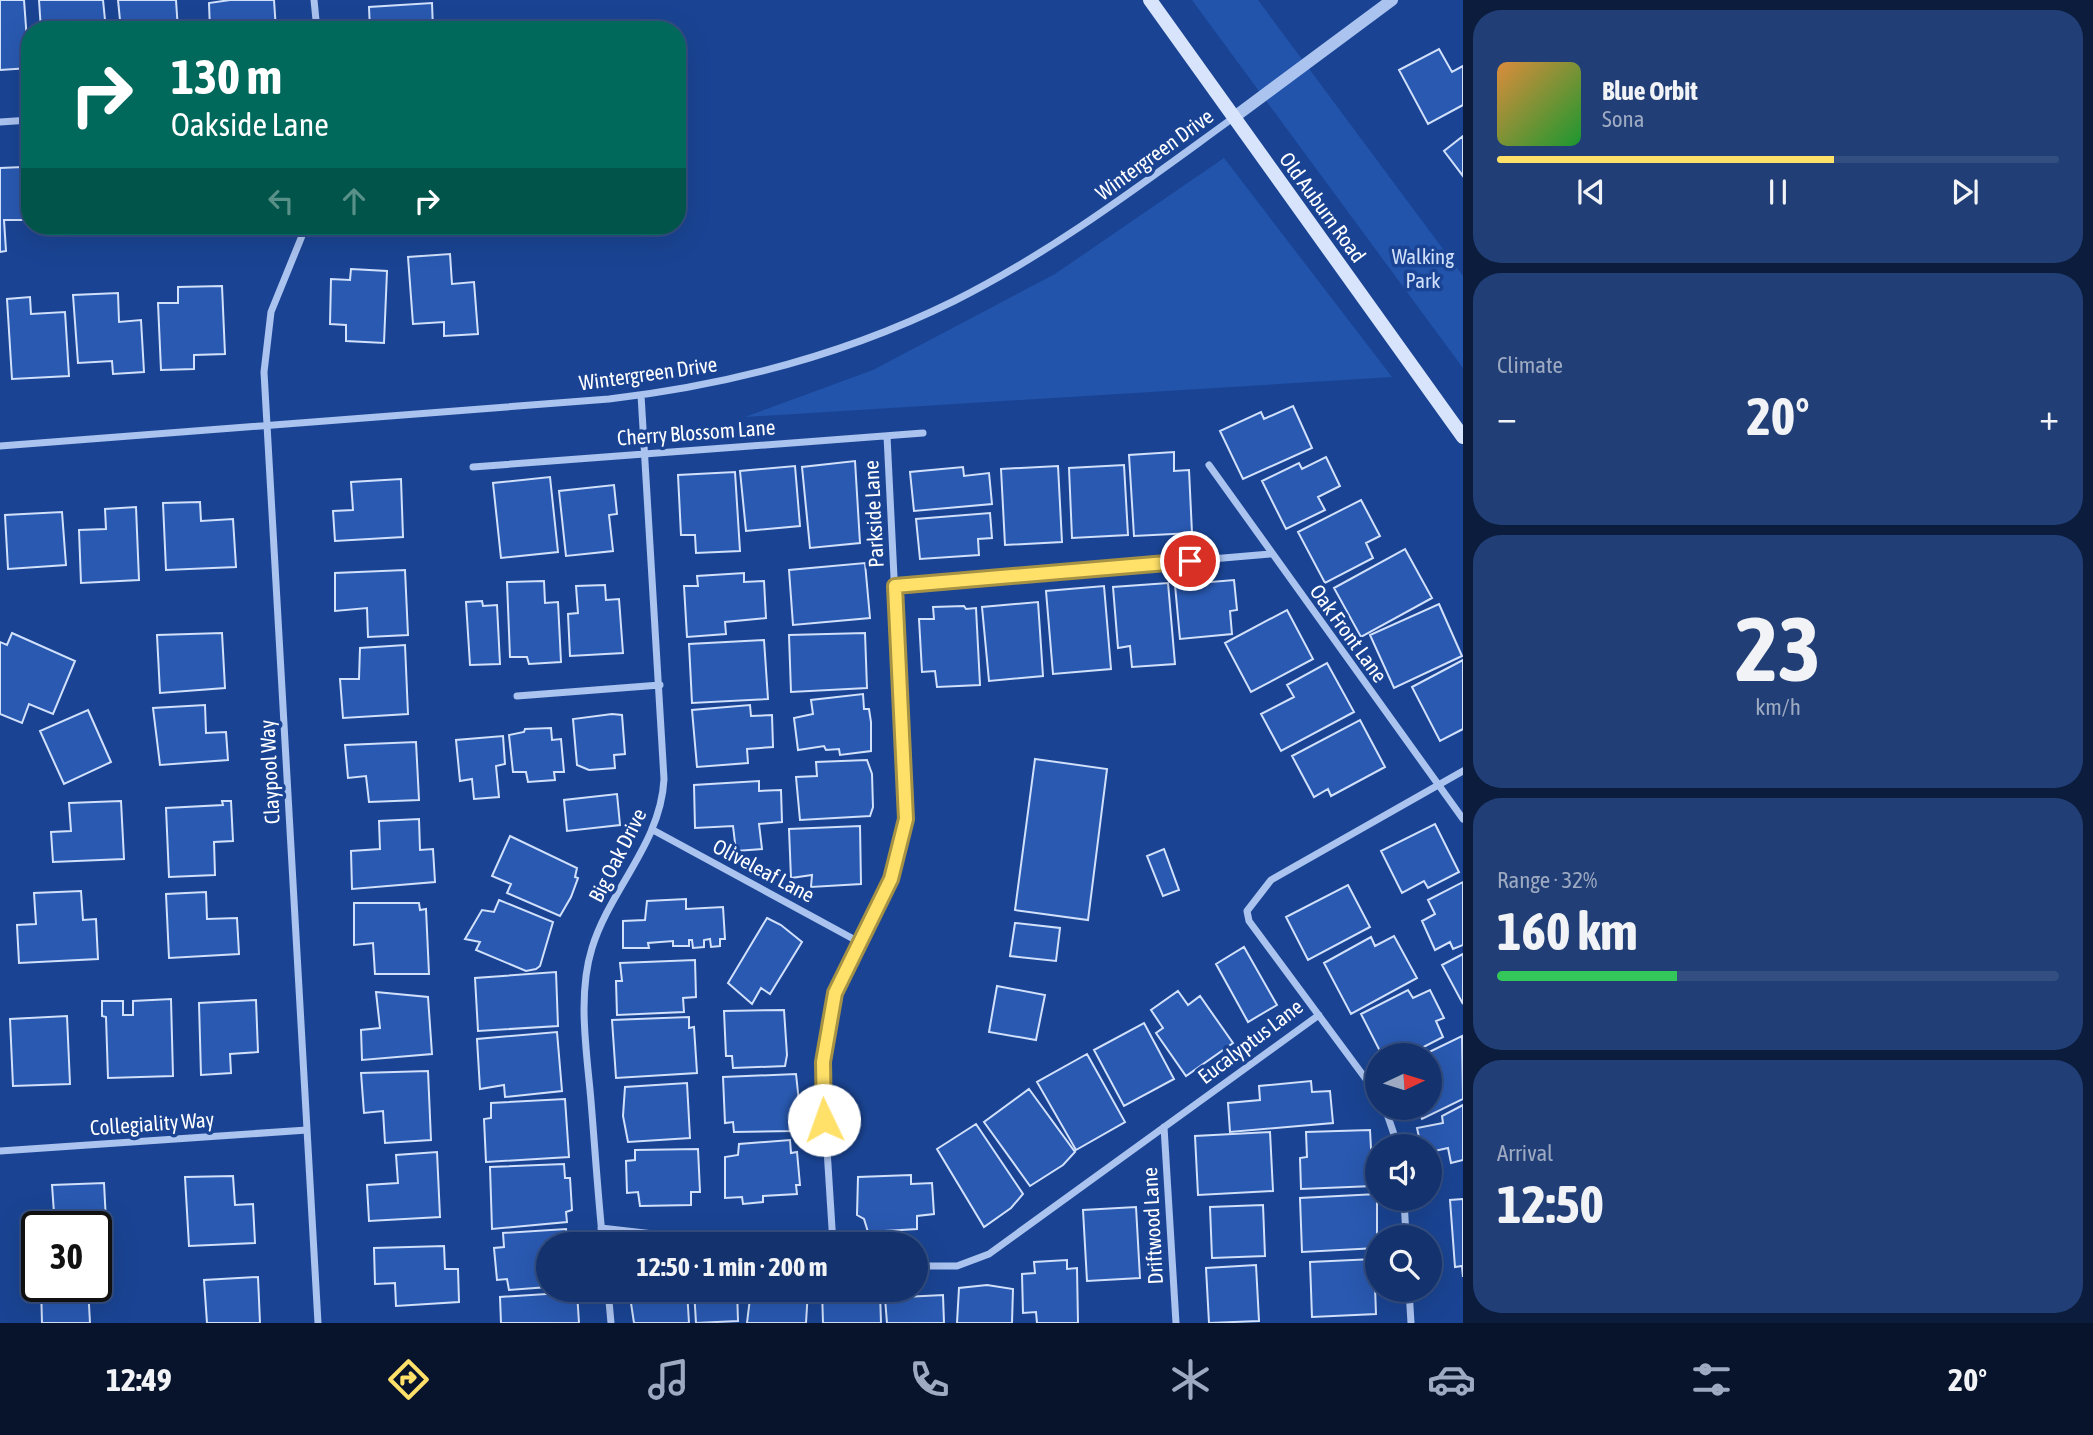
<!DOCTYPE html>
<html lang="en">
<head>
<meta charset="utf-8">
<style>
  body { margin:0; font-family:"Asap Condensed",sans-serif; background:#213f76; color:#f1f3f6; height:100vh; display:flex; flex-direction:column; font-size:26px; white-space:nowrap }
  * { box-sizing:border-box; margin:0 }
  p { font-size:23px; color:#9daac2 }
  .icon { flex:none; width:38px; height:38px; fill:none; stroke:currentColor; stroke-width:2; stroke-linecap:round; stroke-linejoin:round }
  .map { position:relative; flex:1; overflow:hidden }
  .drawer { display:flex; flex-direction:column; gap:10px; padding:10px; background:#0b1c3c; width:630px }
  .drawer>* { flex:none }
  .hud { position:absolute; left:21px; top:21px; width:665px; height:214px; border-radius:28px; box-shadow:0 7px 28px #0002,0 0 0 2px #334e81; background:#00695c; color:#fff; overflow:hidden }
  .needle { width:46px; rotate:86deg }
  .fabs { position:absolute; left:1365px; top:1043px; display:grid; gap:14px }
  .fabs a { display:grid; place-items:center; width:77px; height:77px; border-radius:50%; background:#14336e; box-shadow:0 7px 28px #0002,0 0 0 2px #334e81; font-size:35px }
  .speed { position:absolute; left:21px; top:1211px; display:flex; gap:14px; font-size:35px; font-weight:700; text-align:center }
  .speed>* { display:grid; place-content:center; width:91px; height:91px; border-radius:50%; background:#14336e; box-shadow:0 7px 28px #0002,0 0 0 2px #334e81; line-height:1 }
  .speed .limit { border:4px solid #111; border-radius:10px; background:#fff; color:#111 }
  .pin { position:absolute; display:grid; place-items:center; width:60px; height:60px; color:#fff; margin:-30px; border:4px solid #fff; border-radius:50%; box-shadow:0 2px 7px #0007 }
  .me { position:absolute; width:77px; margin:-38px; rotate:357deg; stroke-linejoin:round; filter:drop-shadow(0 0 5px #0008) }
  .turn { display:flex; align-items:center; gap:24px; height:147px; padding:0 35px; font-size:32px }
  .turn .icon { width:91px; height:91px; stroke-width:2.5 }
  .turn b { display:block; font-size:49px; line-height:60px }
  .lanes { display:flex; align-items:center; height:66px; padding:0 35px; background:#0003; justify-content:center; gap:35px; direction:ltr }
  .lanes .off { opacity:.35 }
  .big { font-size:52px; font-weight:700; line-height:1.1 }
  .drawer .tile { flex:1; display:flex; flex-direction:column; justify-content:center; gap:10px; min-width:0; padding:0 24px; border-radius:28px; background:#213f76 }
  .drawer .dial { align-items:center; gap:0 }
  .dial b { font-size:91px; line-height:1 }
  .song { display:flex; align-items:center; gap:21px }
  .cover { width:84px; height:84px; border-radius:10px; background:linear-gradient(135deg,hsl(30 70% 55%),hsl(130 70% 35%)) }
  .played { height:7px; border-radius:4px; background:linear-gradient(90deg,#ffe169 60%,#334e81 60%) }
  .keys { display:flex; justify-content:space-around; direction:ltr }
  .heat { display:flex; justify-content:space-between; align-items:center; font-size:38px; direction:ltr }
  .charge { height:10px; border-radius:5px; background:linear-gradient(90deg,#34c759 32%,#334e81 0) }
  .trip { position:absolute; left:536px; top:1232px; width:392px; height:70px; border-radius:35px; background:#14336e; box-shadow:0 7px 28px #0002,0 0 0 2px #334e81; font-weight:700; line-height:70px; text-align:center }
  .tabs { display:flex; height:112px; justify-content:space-around; align-items:center; background:#08142c; color:#9daac2 }
  .tabs .icon { width:49px; height:49px }
  .tabs .selected { color:#ffe169 }
  .tabs b { font-size:32px; color:#f1f3f6 }
  main { display:flex; flex:1; min-height:0 }
  .map>svg:first-child { display:block }
  .green { fill:#2254ac }
  .building { fill:#2959b1; stroke:#d1e0fb; stroke-width:2 }
  .lines { fill:none; stroke-linecap:round; stroke-linejoin:round }
  .minor { stroke:#aac3ef; stroke-width:7 }
  .tertiary { stroke:#aac3ef; stroke-width:12 }
  .secondary { stroke:#d8e4fb; stroke-width:14 }
  .route-casing { stroke:#a69244; stroke-width:18 }
  .route { stroke:#ffe169; stroke-width:12 }
  .labels { text-anchor:middle; dominant-baseline:central; stroke-width:7; stroke-linejoin:round; paint-order:stroke }
  .street-label { font-size:21px; fill:#fff; stroke:#1a4493 }
  .park-label { font-size:21px; fill:#d1e0fb; stroke:#1a4493 }
</style>
</head>
<body>
<main>
<div class="map">
<svg width="1463" height="1323" viewBox="0 0 1463 1323">
  <rect width="100%" height="100%" fill="#1a4493"/>
  <!-- green -->
  <path class="green" d="M1192 0H1258L1463 276V368Z
    M1224 158 1392 377 745 417 873 370 1055 274Z"/>
  <!-- building -->
  <path class="building" d="M0 0H24L29 68 0 70Z
    M39 0H103L106 30H41Z
    M118 0H176L178 30H121Z
    M230 0H274L276 30H210L209 3Z
    M432 3 433 30H370L369 7Z
    M1439 49 1452 72 1463 66V105L1428 124 1399 70Z
    M1463 136V176L1444 151Z
    M22 167 25 220H4L6 251 0 252V168Z
    M42 226H99V227L42 231Z
    M368 226H420V227L368 230Z
    M450 254 452 284 474 282 478 334 444 336V322L413 324 408 257Z
    M351 269 387 271 384 343 346 341V325L330 324 331 279 350 280Z
    M222 286 225 354 194 355V369L161 370 158 303H178V287Z
    M118 293 119 322 141 320 144 372 113 374 112 361 78 363 73 295Z
    M30 297 31 314 65 312 69 376 12 379 7 299Z
    M1293 406 1312 448 1243 479 1220 431 1261 412 1264 419Z
    M1174 452V471L1189 470 1192 533 1134 536 1129 455Z
    M1326 457 1340 486 1318 497 1325 510 1286 529 1262 481 1299 463 1302 469Z
    M855 461 860 543 810 548 802 467Z
    M1124 465 1128 535 1072 538 1069 468Z
    M795 466 800 526 746 531 740 471Z
    M1058 466 1062 542 1005 545 1001 469Z
    M963 467 964 476 989 473 992 504 914 511 910 472Z
    M735 472 740 551 696 553 695 535H681L678 475Z
    M550 477 558 552 501 558 493 483Z
    M401 479 403 537 335 541 333 511 353 510 351 482Z
    M614 485 617 514 609 515 613 551 566 556 559 491Z
    M1361 500 1380 536 1366 543 1373 558 1325 583 1298 532Z
    M200 502 201 521 233 519 236 567 166 570 163 503Z
    M136 507 139 580 81 583 79 530 106 529 105 509Z
    M62 512 66 565 8 569 5 515Z
    M990 513 992 538 978 539 979 555 920 559 916 519Z
    M1405 549 1432 598 1361 637 1334 588Z
    M865 563 870 618 793 625 789 570Z
    M405 570 408 635 368 637 367 608 335 611V573Z
    M744 573V582L764 581 766 618 725 622 726 634 687 637 684 586H698L697 576Z
    M1234 580 1237 610 1230 611 1232 634 1180 639 1175 585Z
    M544 581 545 603 558 602 561 662 529 664 527 657H510L507 582Z
    M1168 583 1175 664 1132 667 1130 646 1118 648 1113 587Z
    M605 585 606 600 619 599 623 653 570 656 568 614 578 613 576 586Z
    M1104 586 1111 669 1053 674 1046 591Z
    M482 601 483 606 497 605 500 664 470 665 466 602Z
    M1038 602 1043 676 989 681 982 607Z
    M1439 604 1462 656 1394 688 1370 635Z
    M964 606 966 609 976 608 980 685 937 687 935 671 922 672 919 619H934L933 607Z
    M1287 610 1313 659 1251 692 1225 643Z
    M12 633 75 661 53 714 29 704 22 723 0 714V642L7 645Z
    M222 633 225 688 160 693 157 635Z
    M865 633 867 688 791 692 789 635Z
    M764 640 768 699 692 703 689 644Z
    M405 645 408 714 343 718 340 679H359L360 648Z
    M1463 660V729L1440 741 1412 687Z
    M1327 663 1354 712 1281 751 1261 714 1294 697 1287 685Z
    M863 694 864 709H869L871 722V751L840 755 839 749 826 750 824 746 798 750 794 718 813 714 811 700Z
    M205 705 206 733 226 732 228 760 160 765 153 708Z
    M750 705 751 716 772 715 773 747 747 749 748 763 697 767 692 710Z
    M88 710 111 762 64 784 40 731Z
    M612 714 622 715 625 754 614 755 615 768 589 770 577 765 573 719Z
    M1360 720 1385 767 1331 796 1328 789 1314 797 1292 756Z
    M551 728 552 740 561 739 564 772H554L555 780 528 782 526 772H513L509 735 524 732 525 729Z
    M503 736 505 764 496 766 499 797 474 799 472 779 460 781 456 740Z
    M416 742 419 800 369 802 366 776 348 778 345 745Z
    M1035 759 1107 769 1088 920 1015 910Z
    M867 760 872 774 873 807 870 816 800 820 796 777 817 776 816 762Z
    M759 781V791L781 790 782 822 759 824 762 849 736 851 733 826 695 828 694 785Z
    M617 794 620 825 567 831 564 800Z
    M121 801 124 859 53 862 51 832 71 831 69 803Z
    M222 801H231L233 841 214 842 215 875 169 877 166 808 223 805Z
    M419 819 420 850 433 849 435 882 352 889 351 851 380 849 379 821Z
    M1435 824 1459 872 1428 888 1424 881 1402 893 1381 851Z
    M860 826 861 884 811 887 812 875 791 878 789 829Z
    M510 836 577 868 575 877 578 878 571 897 560 916 507 893 511 884 492 876Z
    M1164 849 1179 890 1163 896 1147 856Z
    M1463 882V945L1453 949 1450 942 1435 950 1422 921 1435 914 1428 900Z
    M1348 885 1370 927 1308 960 1286 917Z
    M81 891 83 920 96 919 98 959 19 963 17 925 36 924 34 893Z
    M206 892 207 919 237 918 239 954 169 958 166 894Z
    M686 899V909L723 907 725 939H720V946L711 947 710 939 704 940V947L693 948 692 940H689V946H673V941L648 943 649 948H623V921L645 920 647 901Z
    M499 900 553 922 540 966 536 969 526 971 476 950 480 942 465 939 482 910 494 912Z
    M354 903H419L420 910 426 909 429 974H375L373 943 354 945Z
    M767 918 781 925 802 942 770 994 761 988 752 1004 728 983Z
    M1015 923 1060 928 1056 961 1010 956Z
    M1394 936 1417 978 1351 1014 1324 963 1371 937 1375 946Z
    M1244 947 1277 1005 1248 1022 1216 964Z
    M1463 954V1004L1442 965Z
    M695 960 696 997 683 998 684 1012 617 1015 616 981H622L620 963Z
    M556 972 558 1026 478 1031 475 978Z
    M997 986 1045 995 1036 1040 989 1032Z
    M1408 990 1413 998 1430 990 1444 1018 1436 1021 1443 1037 1408 1055H1382L1361 1014Z
    M1178 991 1188 1005 1200 996 1233 1043 1186 1076 1156 1033 1163 1028 1151 1010Z
    M376 992 428 997 432 1054 362 1060 361 1030 380 1028Z
    M171 999 173 1076 108 1078 106 1017 102 1016V1001H123V1015H133V1001Z
    M256 1000 258 1052 230 1054 231 1073 201 1075 199 1003Z
    M784 1010 787 1055 785 1066 733 1068 732 1056H726L724 1011Z
    M67 1016 70 1084 13 1086 10 1019Z
    M689 1017V1028L694 1027 697 1073 616 1078 612 1020Z
    M1144 1023 1174 1079 1124 1106 1094 1050Z
    M557 1032 562 1091 505 1097 504 1085 480 1089 477 1039Z
    M1462 1036 1463 1099 1422 1119 1417 1108H1430V1055H1423Z
    M1087 1054 1125 1122 1076 1150 1037 1082Z
    M428 1071 431 1140 385 1143 383 1111 364 1113 361 1073Z
    M796 1074 801 1120 793 1121 794 1131 734 1132 733 1122 725 1123 723 1077Z
    M1311 1081 1312 1092 1330 1091 1333 1123 1230 1132 1228 1103 1260 1100 1259 1086Z
    M687 1083 690 1138 628 1142 623 1116 625 1087Z
    M1029 1089 1075 1152 1063 1165 1030 1186 984 1122Z
    M565 1099 569 1157 486 1162 484 1119 491 1118V1103Z
    M1463 1105V1160L1451 1163 1448 1148 1430 1152V1146H1421L1417 1128 1443 1123 1442 1116Z
    M976 1124 1023 1194 1011 1208 984 1227 937 1149Z
    M1370 1130 1373 1186 1301 1189 1300 1158 1307 1157 1306 1132Z
    M1270 1132 1273 1191 1198 1195 1195 1136Z
    M790 1140 791 1153 797 1152 800 1185H796L797 1194 763 1196V1202L743 1204 742 1197 725 1198V1157L738 1155 739 1144Z
    M698 1149 700 1192H691V1205L640 1206 638 1192 627 1193 626 1161 635 1160V1150Z
    M437 1152 440 1217 369 1221 367 1185 398 1183 396 1155Z
    M564 1164 565 1178H570L572 1210 566 1212 567 1222 492 1229 490 1167Z
    M911 1175V1184L932 1183 934 1214 917 1216V1229L868 1232 864 1219 857 1215 858 1177Z
    M233 1176 235 1205 253 1204 255 1243 189 1246 185 1177Z
    M104 1183 107 1240 96 1241V1227H37L35 1244 33 1214 54 1213 52 1185Z
    M1377 1194V1248L1302 1252 1300 1198Z
    M1463 1199V1277L1462 1266 1455 1267 1450 1200Z
    M1263 1205 1265 1256 1212 1258 1210 1207Z
    M1136 1207 1140 1278 1087 1281 1083 1210Z
    M566 1229 568 1244H573H548V1287L509 1290 507 1279 497 1280 494 1248 504 1247 503 1233Z
    M444 1246 445 1269H458L459 1302 396 1306 395 1283 375 1284 374 1248Z
    M1374 1259 1376 1314 1312 1317 1310 1262Z
    M1067 1260V1269L1077 1268 1078 1323H1037L1036 1312 1023 1313 1022 1274 1035 1273 1034 1262Z
    M1256 1265 1259 1321 1209 1323 1206 1268Z
    M258 1277 260 1323H207L204 1280Z
    M987 1285 1013 1289 1012 1323H957L959 1288Z
    M41 1286H88L90 1323H42Z
    M629 1290H687L689 1323H634Z
    M694 1290H737L738 1321 696 1323Z
    M751 1290H808L806 1323H747Z
    M822 1290 880 1292 881 1323H823Z
    M577 1292 579 1323H501L500 1297Z
    M943 1295 944 1323H887L885 1298Z"/>
  <g class="lines">
    <!-- minor -->
    <path class="minor" d="M314 0 317 30
      M0 122 30 120
      M306 226 271 312 264 372 318 1323
      M0 446 609 399C728 385 847 354 954 301 1054 251 1143 183 1233 118
      M1209 465 1463 819
      M473 467 923 433
      M895 586 1270 554
      M517 696 660 685
      M653 830 859 942
      M1377 1094 1249 921 1247 911 1271 880 1463 771
      M1385 1108 1398 1146
      M1164 1127 1176 1323
      M0 1151 307 1130
      M1404 1199 1406 1237
      M601 1228 741 1244
      M603 1244C598 1197 595 1149 591 1101 587 1053 577 996 592 948 610 889 661 843 664 779L641 395
      M833 1244 823 1086 825 1037 835 993 891 879 906 819 887 436
      M915 1266H957L989 1254 1319 1015
      M608 1290 611 1323
      M1409 1290 1411 1323"/>
    <!-- tertiary -->
    <path class="tertiary" d="M1233 118 1392 0"/>
    <!-- secondary -->
    <path class="secondary" d="M1150 0 1463 437"/>
  </g>
  <g class="lines">
    <defs>
      <path id="route" d="M824 1120 823 1062 835 993 891 879 906 819 895 586 1190 561"/>
    </defs>
    <!-- route casing -->
    <use href="#route" class="route-casing"/>
    <!-- route -->
    <use href="#route" class="route"/>
  </g>
  <g class="labels">
    <!-- street labels -->
    <g class="street-label">
      <text transform="translate(1154 154) rotate(-36)">Wintergreen Drive</text>
      <text transform="translate(1323 207) rotate(54)">Old Auburn Road</text>
      <text transform="translate(648 373) rotate(-8)">Wintergreen Drive</text>
      <text transform="translate(696 432) rotate(-4)">Cherry Blossom Lane</text>
      <text transform="translate(873 514) rotate(-93)">Parkside Lane</text>
      <text transform="translate(1349 633) rotate(54)">Oak Front Lane</text>
      <text transform="translate(269 772) rotate(-93)">Claypool Way</text>
      <text transform="translate(617 855) rotate(-63)">Big Oak Drive</text>
      <text transform="translate(764 870) rotate(28)">Oliveleaf Lane</text>
      <text transform="translate(1250 1041) rotate(-37)">Eucalyptus Lane</text>
      <text transform="translate(152 1123) rotate(-4)">Collegiality Way</text>
      <text transform="translate(1152 1226) rotate(-93)">Driftwood Lane</text>
    </g>
    <!-- park labels -->
    <g class="park-label">
      <text x="1423" y="256">Walking<tspan x="1423" dy="24">Park</tspan></text>
    </g>
  </g>
</svg>
<div class="fabs">
<a><svg class="needle" viewBox="-14 -14 28 28"><path d="M0-13l5 13h-10z" fill="#e53935"/><path d="M0 13l5-13h-10z" fill="#9daac2"/></svg></a>
<a><svg class="icon" aria-label="sound" viewBox="0 0 24 24"><path d="M4 9h4l5-4v14l-5-4H4zM17 9q2 3 0 6"/></svg></a>
<a><svg class="icon" aria-label="search" viewBox="0 0 24 24"><circle cx="10" cy="10" r="6"/><path d="M15 15l6 6"/></svg></a>
</div>
<div class="speed"><div class="limit">30</div></div>
<div class="pin" style="left:1190px;top:561px;background:#d93025"><svg class="icon" aria-label="arrive" viewBox="0 0 24 24"><path d="M6 21V4h12l-3 4 3 4H6"/></svg></div>
<svg class="me" style="left:824px;top:1120px" viewBox="-20 -20 40 40"><circle r="19" fill="#fff"/><path d="M0-13L10 11 0 6-10 11z" fill="#ffe169"/></svg>
<div class="trip">12:50 · 1 min · 200 m</div>
<div class="hud">
<div class="turn"><svg class="icon" aria-label="right" viewBox="0 0 24 24"><path d="M7 20v-9h11M14 6l5 5-5 5"/></svg><div><b>130 m</b>Oakside Lane</div></div>
<div class="lanes"><svg class="icon off" aria-label="left" viewBox="0 0 24 24"><path d="M17 20v-9H6M10 6l-5 5 5 5"/></svg><svg class="icon off" aria-label="ahead" viewBox="0 0 24 24"><path d="M12 20V5M6 11l6-6 6 6"/></svg><svg class="icon" aria-label="right" viewBox="0 0 24 24"><path d="M7 20v-9h11M14 6l5 5-5 5"/></svg></div>
</div>
</div>
<section class="drawer">
<div class="tile">
<div class="song"><i class="cover"></i><div><b>Blue Orbit</b><p>Sona</p></div></div>
<div class="played"></div>
<div class="keys"><svg class="icon" aria-label="previous" viewBox="0 0 24 24"><path d="M18 5L8 12l10 7zM5 5v14"/></svg><svg class="icon" aria-label="pause" viewBox="0 0 24 24"><path d="M8 5v14M16 5v14"/></svg><svg class="icon" aria-label="next" viewBox="0 0 24 24"><path d="M6 5l10 7-10 7zM19 5v14"/></svg></div>
</div>
<div class="tile"><p>Climate</p>
<div class="heat"><a>−</a><b class="big">20°</b><a>+</a></div>
</div>
<div class="tile dial"><b>23</b><p>km/h</p></div>
<div class="tile"><p>Range · 32%</p><b class="big">160 km</b><div class="charge"></div></div>
<div class="tile"><p>Arrival</p><b class="big">12:50</b></div>
</section>
</main>
<nav class="tabs">
<b>12:49</b>
<svg class="icon selected" aria-label="directions" viewBox="0 0 24 24"><path d="M12 3l9 9-9 9-9-9zM9 14v-3h6M13 9l2 2-2 2"/></svg>
<svg class="icon" aria-label="music" viewBox="0 0 24 24"><path d="M9 18V5l10-2v13"/><circle cx="6" cy="18" r="3"/><circle cx="16" cy="16" r="3"/></svg>
<svg class="icon" aria-label="phone" viewBox="0 0 24 24"><path d="M5 4h4l2 5-3 2q2 4 5 5l2-3 5 2v4C11 20 4 13 5 4z"/></svg>
<svg class="icon" aria-label="climate" viewBox="0 0 24 24"><path d="M12 3v18M4 7l16 10M4 17L20 7"/></svg>
<svg class="icon" aria-label="car" viewBox="0 0 24 24"><path d="M5 17H2v-5l4-1 3-4h7l3 4 3 1v5h-3M9 17h6M6 11h13"/><circle cx="7" cy="17" r="2"/><circle cx="17" cy="17" r="2"/></svg>
<svg class="icon" aria-label="filters" viewBox="0 0 24 24"><path d="M4 7h16M4 17h16"/><circle cx="9" cy="7" r="2"/><circle cx="15" cy="17" r="2"/></svg>
<b>20°</b>
</nav>
</body>
</html>
